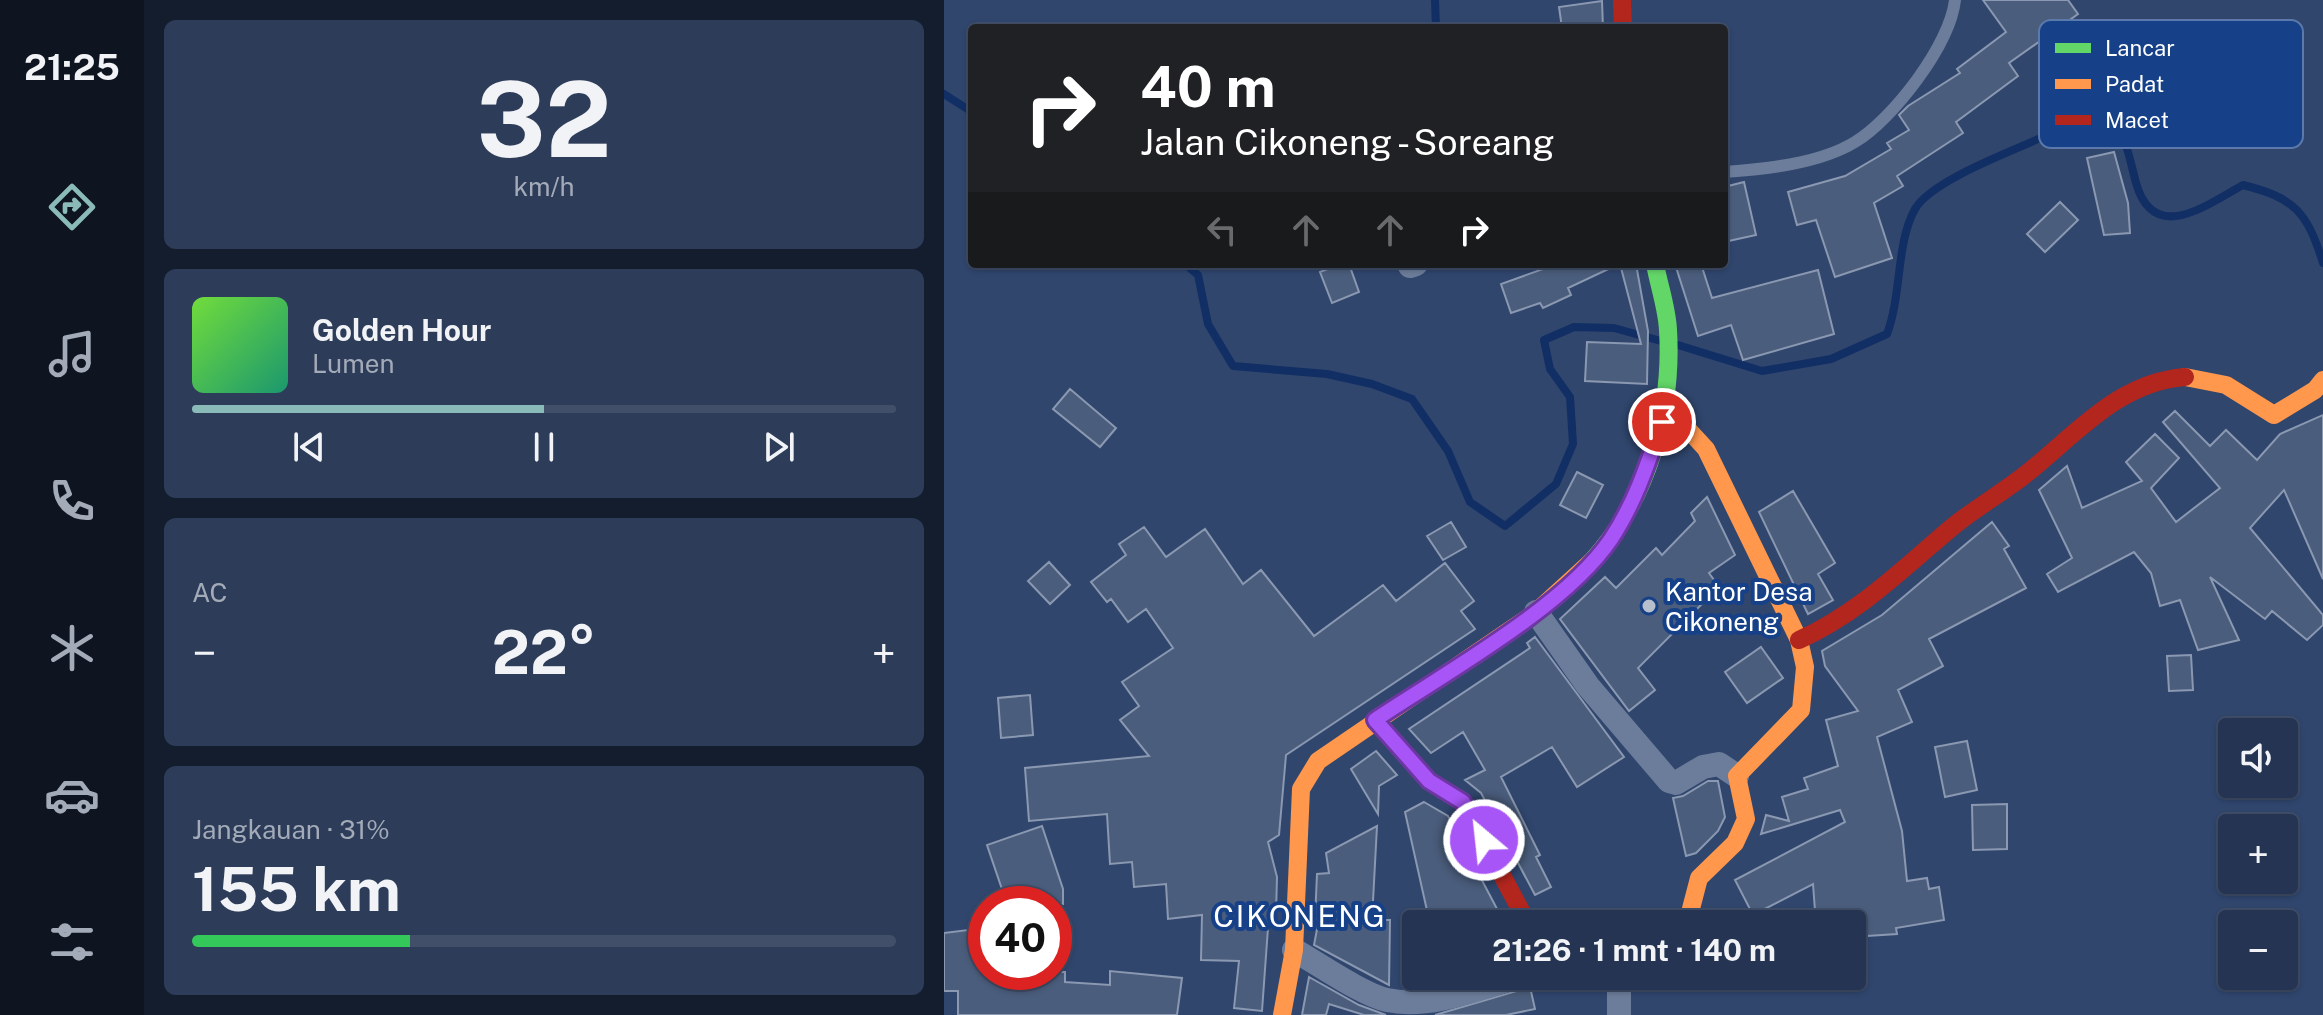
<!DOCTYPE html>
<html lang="id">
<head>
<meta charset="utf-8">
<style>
  body { margin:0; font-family:"Public Sans",sans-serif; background:#2c3c59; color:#f1f3f6; height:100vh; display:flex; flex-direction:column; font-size:30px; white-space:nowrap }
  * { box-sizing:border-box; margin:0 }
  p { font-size:26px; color:#a3aab8 }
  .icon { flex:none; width:44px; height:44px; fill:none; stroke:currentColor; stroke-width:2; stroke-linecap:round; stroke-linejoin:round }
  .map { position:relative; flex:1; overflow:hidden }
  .sheet { display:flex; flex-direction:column; gap:20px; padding:20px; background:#141d2d; width:800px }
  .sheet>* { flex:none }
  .hud { position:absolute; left:24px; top:24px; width:760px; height:244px; border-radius:8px; box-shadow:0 2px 6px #0004,0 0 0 2px #414f69; background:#202124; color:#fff; overflow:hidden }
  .fabs { position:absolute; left:1274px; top:718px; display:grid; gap:16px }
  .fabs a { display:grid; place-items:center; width:80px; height:80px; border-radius:8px; background:#243452; box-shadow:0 2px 6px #0004,0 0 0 2px #414f69; font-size:40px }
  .speed { position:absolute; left:24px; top:886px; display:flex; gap:16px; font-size:40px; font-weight:700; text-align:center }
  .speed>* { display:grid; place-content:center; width:104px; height:104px; border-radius:50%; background:#243452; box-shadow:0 2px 6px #0004,0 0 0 2px #414f69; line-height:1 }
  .speed .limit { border:12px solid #d22; background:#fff; color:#111 }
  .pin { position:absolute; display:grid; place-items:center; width:68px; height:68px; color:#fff; margin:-34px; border:4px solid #fff; border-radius:50%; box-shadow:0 2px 8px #0007 }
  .me { position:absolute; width:88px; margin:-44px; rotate:332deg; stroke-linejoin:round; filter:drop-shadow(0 0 6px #0008) }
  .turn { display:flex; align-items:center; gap:28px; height:168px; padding:0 40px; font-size:36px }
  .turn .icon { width:104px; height:104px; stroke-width:2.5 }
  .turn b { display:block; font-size:56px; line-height:68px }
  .lanes { display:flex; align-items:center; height:76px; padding:0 40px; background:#0003; justify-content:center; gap:40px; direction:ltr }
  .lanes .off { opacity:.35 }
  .big { font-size:60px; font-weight:700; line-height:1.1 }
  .sheet .widget { flex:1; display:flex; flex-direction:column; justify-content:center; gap:12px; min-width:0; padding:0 28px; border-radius:12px; background:#2c3c59 }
  .sheet .dial { align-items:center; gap:0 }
  .dial b { font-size:104px; line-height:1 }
  .song { display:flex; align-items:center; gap:24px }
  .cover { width:96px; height:96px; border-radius:12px; background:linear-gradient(135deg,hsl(100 70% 55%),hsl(160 70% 35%)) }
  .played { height:8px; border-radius:4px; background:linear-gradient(90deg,#8bbbb9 50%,#414f69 50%) }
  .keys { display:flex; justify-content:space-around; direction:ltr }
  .heat { display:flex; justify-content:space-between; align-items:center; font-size:44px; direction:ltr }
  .charge { height:12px; border-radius:6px; background:linear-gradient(90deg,#34c759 31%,#414f69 0) }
  .trip { position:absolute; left:458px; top:910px; width:464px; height:80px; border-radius:8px; background:#243452; box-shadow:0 2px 6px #0004,0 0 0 2px #414f69; font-weight:700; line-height:80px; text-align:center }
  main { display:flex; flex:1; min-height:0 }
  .dock { display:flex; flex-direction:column; width:144px; justify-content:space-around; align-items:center; background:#0e1521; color:#a3aab8 }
  .dock .icon { width:56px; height:56px }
  .dock .active { color:#8bbbb9 }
  .dock b { font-size:36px; color:#f1f3f6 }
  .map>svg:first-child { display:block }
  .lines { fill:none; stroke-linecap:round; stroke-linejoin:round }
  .stream { stroke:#112f65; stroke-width:8 }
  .building { fill:#4a5d7c; stroke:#8a98b1; stroke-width:2 }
  .lane { stroke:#6c7d9b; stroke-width:12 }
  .street { stroke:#6c7d9b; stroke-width:24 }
  .fast { stroke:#63d668; stroke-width:18 }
  .slow { stroke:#ff974d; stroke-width:18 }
  .jam { stroke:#b3261e; stroke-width:18 }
  .route-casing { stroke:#6d37a1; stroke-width:20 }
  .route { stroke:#a855f7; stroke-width:14 }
  .poi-dot { fill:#b7becc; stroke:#164087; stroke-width:3 }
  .labels { text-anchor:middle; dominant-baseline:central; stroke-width:8; stroke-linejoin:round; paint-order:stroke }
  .poi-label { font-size:26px; fill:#fff; stroke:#164087; text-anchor:start }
  .quarter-label { font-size:30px; letter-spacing:2px; fill:#fff; stroke:#164087 }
  .key { fill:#164087; stroke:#5c79ab; stroke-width:2 }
  .key-label { font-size:22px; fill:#fff }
</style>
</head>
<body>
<main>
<nav class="dock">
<b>21:25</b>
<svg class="icon active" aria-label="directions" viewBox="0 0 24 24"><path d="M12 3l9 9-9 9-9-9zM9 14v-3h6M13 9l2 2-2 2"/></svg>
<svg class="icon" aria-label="music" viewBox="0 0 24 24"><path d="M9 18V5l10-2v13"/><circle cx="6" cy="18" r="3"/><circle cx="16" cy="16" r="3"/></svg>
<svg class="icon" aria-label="phone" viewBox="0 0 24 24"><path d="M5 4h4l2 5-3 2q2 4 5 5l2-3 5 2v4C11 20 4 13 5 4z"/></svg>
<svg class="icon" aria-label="climate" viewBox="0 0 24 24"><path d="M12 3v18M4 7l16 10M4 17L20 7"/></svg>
<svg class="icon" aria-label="car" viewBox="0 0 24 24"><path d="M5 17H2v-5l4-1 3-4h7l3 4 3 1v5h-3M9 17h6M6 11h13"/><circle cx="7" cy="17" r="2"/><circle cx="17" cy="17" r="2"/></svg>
<svg class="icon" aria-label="filters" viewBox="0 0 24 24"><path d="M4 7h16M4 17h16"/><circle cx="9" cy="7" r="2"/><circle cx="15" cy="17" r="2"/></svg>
</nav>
<section class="sheet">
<div class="widget dial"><b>32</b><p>km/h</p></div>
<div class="widget">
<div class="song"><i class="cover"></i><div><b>Golden Hour</b><p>Lumen</p></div></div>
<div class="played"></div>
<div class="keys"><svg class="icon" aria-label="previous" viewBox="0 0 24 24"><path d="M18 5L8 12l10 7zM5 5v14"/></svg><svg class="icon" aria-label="pause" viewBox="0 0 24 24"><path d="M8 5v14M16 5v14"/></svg><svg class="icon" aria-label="next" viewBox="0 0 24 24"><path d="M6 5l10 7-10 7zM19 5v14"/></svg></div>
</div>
<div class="widget"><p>AC</p>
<div class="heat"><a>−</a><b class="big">22°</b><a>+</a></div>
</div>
<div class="widget"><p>Jangkauan · 31%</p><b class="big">155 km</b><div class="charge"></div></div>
</section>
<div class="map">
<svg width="1379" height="1015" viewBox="0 0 1379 1015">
  <rect width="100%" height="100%" fill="#30466d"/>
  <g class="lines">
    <!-- stream -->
    <path class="stream" d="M491 0 492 28
      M0 94 28 112
      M241 264 254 275 264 324 289 366 383 374 428 384 468 399 504 451 526 502 561 526 612 484 629 444 626 397 606 369 600 340 630 327 670 328 717 341
      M734 345 818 371 887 359 943 334C958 294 952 243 971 209 987 181 1064 153 1094 139 1105 134 1112 122 1124 120 1146 116 1157 118 1176 129 1184 147 1187 164 1192 183 1210 246 1264 204 1299 185 1351 198 1363 212 1379 263"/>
  </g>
  <!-- building -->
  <path class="building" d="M1039 0H1124L1134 14 1065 63 1074 76 1012 122 1019 133 953 176 959 186 930 203 948 258 891 277 872 220 853 225 844 192 901 176 947 149 943 143 965 130 955 115 964 106 1016 73 1013 69 1062 32Z
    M658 1 659 28H618L615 7Z
    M1170 152 1184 203 1186 233 1160 235 1143 158Z
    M800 182 812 235 780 242V187Z
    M1116 202 1134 220 1101 252 1083 234Z
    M396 264H405L415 292 388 303 376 272Z
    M613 264H675L624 288 627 295 599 308 596 303 567 313 557 284Z
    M676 264H692L704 331 703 384 641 381 643 342 697 344Z
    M731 264H757L768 298 874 270 890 334 799 360 787 325 754 336Z
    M126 389 172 428 156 447 109 409Z
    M1231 411 1266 446 1282 430 1313 460 1336 434 1379 415V579L1340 490 1306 528 1379 615V625L1363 640 1328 611 1321 619 1266 577 1295 640 1254 650 1236 600 1216 606 1207 573 1190 552 1114 592 1103 574 1128 558 1095 490 1123 466 1138 508 1198 481 1182 462 1211 434 1235 458 1207 488 1232 522 1276 488 1219 422Z
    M633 472 659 485 642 518 616 505Z
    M849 491 891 563 874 574 889 600 864 614 815 512Z
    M763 497 791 555 765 573 775 587 694 668 711 690 685 711 616 619 661 577 672 588 712 548 718 555 751 521 747 513Z
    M507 522 522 547 499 560 483 536Z
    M1048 522 1065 546 1060 549 1082 588 985 639 999 666 954 690 968 722 933 737 958 831 963 881 983 878 985 889 995 887 1000 920 952 928 953 934 908 937V924H872L869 884 809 915 791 880 901 822 896 810 817 834 822 815 845 821 838 797 864 789 860 778 894 766 882 720 914 711 881 666 878 651 938 615Z
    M200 527 222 557 261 529 299 584 317 570 370 636 439 585 452 601 501 563 530 601 517 611 531 629 342 755 335 835 324 842 333 877 332 914H325L318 1011 290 1008 295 961 257 960 258 915 224 919 222 884 190 887 188 862 166 864 163 814 85 821 81 768 205 756 176 720 195 706 178 682 229 648 202 609 184 622 167 599 163 602 147 582 182 555 175 544Z
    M105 562 126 585 106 604 84 581Z
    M591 637 680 757 633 787 608 747 557 777 596 855 592 857 607 887 591 895 537 793 521 780 541 770 519 732 487 753 465 729 586 648 583 643Z
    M817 647 839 678 803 703 781 672Z
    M1247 655 1249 690 1225 691 1223 656Z
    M86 695 89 735 57 738 54 698Z
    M1023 741 1033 790 1001 797 991 747Z
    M432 751 453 775 435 786 434 814 407 769Z
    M764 781H774L781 817 774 831 752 853 742 856 729 798 739 796Z
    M480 802 504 816 561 924H486L461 812Z
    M1063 804V849L1029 850 1028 805Z
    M98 826 119 889V904H63L43 845Z
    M433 826 428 920H446L445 985 370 945 375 919H371L373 874 385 873 382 853Z
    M32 929 36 971 121 972V982L166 985V971L238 978 233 1015H14V991H0V933Z
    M365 977 415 1005 442 1015H420L385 1004 382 1015H358Z
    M586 987 591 1009 562 1015H491Z"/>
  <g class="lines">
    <!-- lane -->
    <path class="lane" d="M780 172C821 169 875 164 911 142 949 119 1006 45 1011 0"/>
    <!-- street -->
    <path class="street" d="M466 266 472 264
      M592 612 644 686 725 781 732 783 759 767 775 764 793 776
      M350 950C373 963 419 995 443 1000 486 1009 536 988 577 976
      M675 1015V976"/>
    <!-- fast -->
    <path class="fast" d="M647 562C703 501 729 412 724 330 723 308 715 286 711 264"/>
    <!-- slow -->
    <path class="slow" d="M1241 377 1282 385 1330 415 1371 390 1379 380
      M718 422 739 424 762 449 855 640 861 667 857 710 793 776 802 819 791 843 755 878 743 924
      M338 1015 350 950 357 789 374 761 591 613 647 562"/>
    <!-- jam -->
    <path class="jam" d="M678 0 679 28
      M855 640C917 612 961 566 1012 524 1036 505 1063 490 1087 470 1135 431 1176 382 1241 377
      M431 720 485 781 519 802 584 924"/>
  </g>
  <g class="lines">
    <defs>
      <path id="route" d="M540 840 519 802 485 781 431 720C501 673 621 607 667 539 691 503 704 463 718 422"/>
    </defs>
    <!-- route casing -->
    <use href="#route" class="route-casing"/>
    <!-- route -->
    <use href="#route" class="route"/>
  </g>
  <!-- markers -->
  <circle class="poi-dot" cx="705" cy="606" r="8"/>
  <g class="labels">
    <!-- poi labels -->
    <g class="poi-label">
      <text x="721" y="591">Kantor Desa<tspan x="721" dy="30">Cikoneng</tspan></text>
    </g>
    <!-- quarter labels -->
    <g class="quarter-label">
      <text x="356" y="916">CIKONENG</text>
    </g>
  </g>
  <!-- legend -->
  <rect x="1095" y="20" width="264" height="128" rx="12" class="key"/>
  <rect x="1111" y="43" width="36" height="10" fill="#63d668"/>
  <rect x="1111" y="79" width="36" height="10" fill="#ff974d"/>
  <rect x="1111" y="115" width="36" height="10" fill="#b3261e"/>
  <g class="key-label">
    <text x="1161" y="56">Lancar</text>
    <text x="1161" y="92">Padat</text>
    <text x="1161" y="128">Macet</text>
  </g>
</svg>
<div class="fabs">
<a><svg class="icon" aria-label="sound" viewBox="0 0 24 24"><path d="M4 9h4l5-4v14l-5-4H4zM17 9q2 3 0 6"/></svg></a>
<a>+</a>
<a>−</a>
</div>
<div class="speed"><div class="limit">40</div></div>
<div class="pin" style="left:718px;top:422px;background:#d93025"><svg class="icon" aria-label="arrive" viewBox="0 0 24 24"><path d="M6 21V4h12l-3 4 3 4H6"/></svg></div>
<svg class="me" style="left:540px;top:840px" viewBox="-20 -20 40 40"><circle r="17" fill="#a855f7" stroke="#fff" stroke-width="3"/><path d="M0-11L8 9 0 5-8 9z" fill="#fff"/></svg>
<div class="trip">21:26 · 1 mnt · 140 m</div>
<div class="hud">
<div class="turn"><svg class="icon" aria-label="right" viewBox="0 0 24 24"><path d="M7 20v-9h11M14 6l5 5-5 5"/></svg><div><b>40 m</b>Jalan Cikoneng - Soreang</div></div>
<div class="lanes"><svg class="icon off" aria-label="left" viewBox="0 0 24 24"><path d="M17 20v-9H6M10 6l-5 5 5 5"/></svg><svg class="icon off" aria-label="ahead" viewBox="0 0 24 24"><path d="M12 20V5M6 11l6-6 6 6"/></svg><svg class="icon off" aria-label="ahead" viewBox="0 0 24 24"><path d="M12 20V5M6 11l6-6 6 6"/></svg><svg class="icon" aria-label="right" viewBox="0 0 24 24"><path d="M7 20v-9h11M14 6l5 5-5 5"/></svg></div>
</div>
</div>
</main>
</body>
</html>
